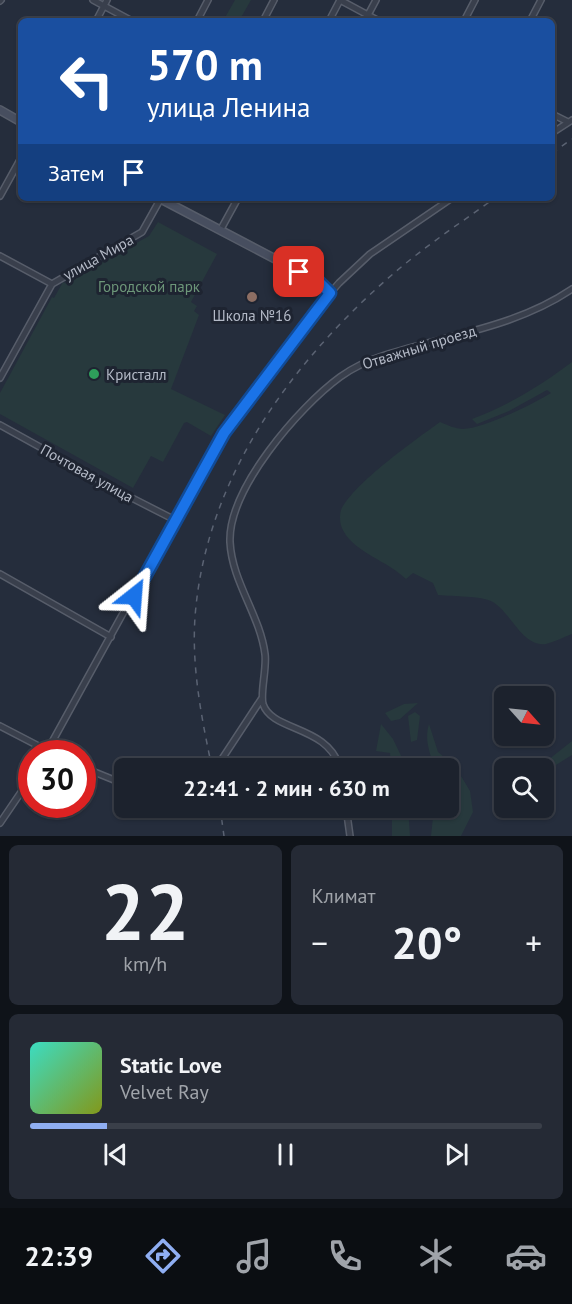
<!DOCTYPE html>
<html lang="ru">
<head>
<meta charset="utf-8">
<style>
  body { margin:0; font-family:"PT Sans",sans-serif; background:#252a35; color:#f1f3f6; height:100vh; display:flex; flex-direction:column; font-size:22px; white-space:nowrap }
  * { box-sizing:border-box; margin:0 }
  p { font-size:20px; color:#a0a4aa }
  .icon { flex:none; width:33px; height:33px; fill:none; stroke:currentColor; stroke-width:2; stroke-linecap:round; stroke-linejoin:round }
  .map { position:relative; height:836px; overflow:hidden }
  .panel { display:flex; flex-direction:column; gap:9px; padding:9px; background:#0f1319; flex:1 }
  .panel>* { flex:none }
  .banner { position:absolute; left:18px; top:18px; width:537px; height:183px; border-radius:9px; box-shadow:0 2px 4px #0004,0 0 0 2px #3a3f49; background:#1a4fa0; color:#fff; overflow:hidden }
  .needle { width:39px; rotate:117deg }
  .fabs { position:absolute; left:494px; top:686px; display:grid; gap:12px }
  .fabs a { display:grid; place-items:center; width:60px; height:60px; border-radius:9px; background:#1c222d; box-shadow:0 2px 4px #0004,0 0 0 2px #3a3f49; font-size:30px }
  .speed { position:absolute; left:18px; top:740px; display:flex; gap:12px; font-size:30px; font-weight:700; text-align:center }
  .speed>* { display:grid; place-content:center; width:78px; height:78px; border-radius:50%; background:#1c222d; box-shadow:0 2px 4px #0004,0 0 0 2px #3a3f49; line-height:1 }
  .speed .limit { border:9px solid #d22; background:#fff; color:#111 }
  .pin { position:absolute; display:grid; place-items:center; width:51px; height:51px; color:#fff; margin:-26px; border-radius:12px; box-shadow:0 3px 9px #0006 }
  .me { position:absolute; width:66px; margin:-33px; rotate:28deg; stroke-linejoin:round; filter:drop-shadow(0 0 4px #0008) }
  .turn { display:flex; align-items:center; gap:21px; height:126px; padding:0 30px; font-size:27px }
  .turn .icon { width:78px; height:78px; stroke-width:2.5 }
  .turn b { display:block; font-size:42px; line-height:51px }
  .then { display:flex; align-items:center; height:57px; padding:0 30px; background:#0003; gap:12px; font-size:22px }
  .big { font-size:45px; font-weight:700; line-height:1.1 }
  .panel .tile { flex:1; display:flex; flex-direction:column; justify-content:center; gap:9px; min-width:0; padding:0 21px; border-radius:9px; background:#252a35 }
  .panel .dial { align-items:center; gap:0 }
  .dial b { font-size:78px; line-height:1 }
  .song { display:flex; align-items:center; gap:18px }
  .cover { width:72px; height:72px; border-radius:9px; background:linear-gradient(135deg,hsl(170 70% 55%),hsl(70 70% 35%)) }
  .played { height:6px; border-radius:3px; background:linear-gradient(90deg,#8faef2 15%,#3a3f49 15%) }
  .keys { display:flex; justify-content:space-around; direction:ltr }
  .heat { display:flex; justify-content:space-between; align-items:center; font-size:33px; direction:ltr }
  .panel .tiles { flex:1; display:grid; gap:9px; grid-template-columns:1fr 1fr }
  .tile:last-child { grid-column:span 2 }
  .trip { position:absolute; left:114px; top:758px; width:345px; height:60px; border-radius:9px; background:#1c222d; box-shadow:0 2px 4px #0004,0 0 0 2px #3a3f49; font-weight:700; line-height:60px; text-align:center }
  .tabs { display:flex; height:96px; justify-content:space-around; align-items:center; background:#0b0e12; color:#a0a4aa }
  .tabs .icon { width:42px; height:42px }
  .tabs .on { color:#8faef2 }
  .tabs b { font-size:27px; color:#f1f3f6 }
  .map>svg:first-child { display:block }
  .green { fill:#27393d }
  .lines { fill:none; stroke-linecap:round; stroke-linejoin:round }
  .street-casing { stroke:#575d6a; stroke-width:8 }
  .secondary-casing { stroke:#575d6a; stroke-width:10 }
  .street { stroke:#393f4c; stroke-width:5 }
  .secondary { stroke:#474e5f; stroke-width:7 }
  .rail { stroke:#5b6373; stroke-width:1.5; stroke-dasharray:6 6; stroke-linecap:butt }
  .route-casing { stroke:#114b97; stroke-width:15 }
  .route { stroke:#1a73e8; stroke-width:10 }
  .education-dot { fill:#8d6e63; stroke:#1e2431; stroke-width:2 }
  .leisure-dot { fill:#2e9e5b; stroke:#1e2431; stroke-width:2 }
  .labels { text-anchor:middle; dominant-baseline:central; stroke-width:6; stroke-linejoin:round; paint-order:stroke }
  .street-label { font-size:15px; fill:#b4bac7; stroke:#1e2431 }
  .park-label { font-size:15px; fill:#6d9779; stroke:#1e2431 }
  .poi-label { font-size:15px; fill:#b4bac7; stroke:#1e2431 }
</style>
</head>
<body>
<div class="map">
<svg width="572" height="836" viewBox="0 0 572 836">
  <rect width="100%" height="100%" fill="#252d3c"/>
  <!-- green -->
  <path class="green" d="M235 0H251L239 21H223Z
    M158 222 217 254 191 302 197 306 194 311 199 315 171 389 225 415 211 436 187 422 184 423 163 462 151 456 133 488 0 414V393L52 297 54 298 63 282 69 285 73 278 149 236Z
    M572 362V634C564 637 554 642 546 644 522 647 512 614 493 602 480 595 454 597 438 595L433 583 413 573 406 579C389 562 355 552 344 532 340 526 339 517 341 510 353 484 415 440 440 422 447 425 456 429 463 429 483 429 535 403 551 393L547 390 509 411 477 424 472 419C507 406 542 385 572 362Z
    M418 703 400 719 391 721 385 713 404 704Z
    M415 712 420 716 417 740 411 742 408 716Z
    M381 724 393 739 404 762 414 765 411 768H391L390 753 376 751Z
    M429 724 438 752 455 766 470 791 473 812 461 836H431L434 807H448V768H434C430 751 424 741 429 724Z
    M572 741V755L543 773V768H538Z
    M392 807H408L410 836H392Z"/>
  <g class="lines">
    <defs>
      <path id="street" d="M93 0 132 21
        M340 0 379 21
        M0 1 1 0
        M368 15 376 0
        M96 21 107 0
        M197 21 208 0
        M263 21 274 0
        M329 21 340 0
        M464 21 475 0
        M530 21 541 0
        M552 114 568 122
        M552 133 572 120
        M0 196 21 158
        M221 229 238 198
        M0 256 52 284
        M0 378 52 284 142 232 161 198
        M0 425 130 497 175 520
        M0 574 111 637
        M0 726 52 753
        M46 753 197 479 235 418 319 306 339 283 370 254 452 198
        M82 767 124 784
        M216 768 262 698
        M340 768C328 725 272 732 263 704 260 693 267 668 265 654 260 615 232 582 230 542 228 489 299 407 340 377 354 367 369 360 385 355 448 335 516 327 572 289
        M346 807 350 836
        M0 823 32 776"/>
      <path id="secondary" d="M0 110 21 122
        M159 198 319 282 330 293"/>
    </defs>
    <!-- street casing -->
    <use href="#street" class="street-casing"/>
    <!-- secondary casing -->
    <use href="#secondary" class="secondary-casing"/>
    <!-- street -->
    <use href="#street" class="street"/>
    <!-- secondary -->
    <use href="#secondary" class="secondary"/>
    <!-- rail -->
    <path class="rail" d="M552 153 572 139
      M212 768C201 715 190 661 196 606 210 470 298 354 400 268 430 243 463 221 495 198
      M220 807 224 836"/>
  </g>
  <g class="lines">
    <defs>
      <path id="route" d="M134 596 224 433 330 293 319 282 299 272"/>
    </defs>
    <!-- route casing -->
    <use href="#route" class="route-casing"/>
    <!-- route -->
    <use href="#route" class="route"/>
  </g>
  <!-- markers -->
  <circle class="education-dot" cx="252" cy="297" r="6"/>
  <circle class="leisure-dot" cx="94" cy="374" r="6"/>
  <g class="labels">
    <!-- street labels -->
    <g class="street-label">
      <text transform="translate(98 257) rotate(-29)">улица Мира</text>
      <text transform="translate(419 347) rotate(-17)">Отважный проезд</text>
      <text transform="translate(87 473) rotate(29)">Почтовая улица</text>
    </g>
    <!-- park labels -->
    <g class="park-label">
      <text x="149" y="286">Городской парк</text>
    </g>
    <!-- poi labels -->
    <g class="poi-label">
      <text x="252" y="315">Школа №16</text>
      <text x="106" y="374" text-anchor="start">Кристалл</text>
    </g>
  </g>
</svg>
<div class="fabs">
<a><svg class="needle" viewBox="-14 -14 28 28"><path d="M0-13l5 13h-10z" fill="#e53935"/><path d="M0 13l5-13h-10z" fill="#a0a4aa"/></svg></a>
<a><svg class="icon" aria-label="search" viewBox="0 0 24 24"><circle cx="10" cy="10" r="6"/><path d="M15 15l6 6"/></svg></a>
</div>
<div class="speed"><div class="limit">30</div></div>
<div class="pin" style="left:299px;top:272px;background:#d93025"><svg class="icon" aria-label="arrive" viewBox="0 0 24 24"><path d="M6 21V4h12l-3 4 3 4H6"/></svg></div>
<svg class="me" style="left:134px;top:596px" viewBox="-20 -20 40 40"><path d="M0-17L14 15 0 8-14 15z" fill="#1a73e8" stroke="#fff" stroke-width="4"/></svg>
<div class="trip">22:41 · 2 мин · 630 m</div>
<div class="banner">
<div class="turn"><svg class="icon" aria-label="left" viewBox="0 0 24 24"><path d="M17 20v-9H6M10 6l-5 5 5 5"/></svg><div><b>570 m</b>улица Ленина</div></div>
<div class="then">Затем<svg class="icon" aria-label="arrive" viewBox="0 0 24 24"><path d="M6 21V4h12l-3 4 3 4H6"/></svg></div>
</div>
</div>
<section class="panel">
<div class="tiles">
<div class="tile dial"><b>22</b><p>km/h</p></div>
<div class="tile"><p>Климат</p>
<div class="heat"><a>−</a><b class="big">20°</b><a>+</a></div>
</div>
<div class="tile">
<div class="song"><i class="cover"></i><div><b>Static Love</b><p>Velvet Ray</p></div></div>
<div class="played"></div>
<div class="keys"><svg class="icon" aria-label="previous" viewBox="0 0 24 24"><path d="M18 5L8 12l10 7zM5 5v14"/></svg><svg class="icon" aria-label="pause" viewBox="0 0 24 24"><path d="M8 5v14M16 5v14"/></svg><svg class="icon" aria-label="next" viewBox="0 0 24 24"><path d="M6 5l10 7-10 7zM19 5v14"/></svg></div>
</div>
</div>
</section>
<nav class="tabs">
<b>22:39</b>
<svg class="icon on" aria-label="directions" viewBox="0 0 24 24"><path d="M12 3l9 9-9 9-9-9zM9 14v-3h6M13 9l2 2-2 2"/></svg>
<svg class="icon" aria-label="music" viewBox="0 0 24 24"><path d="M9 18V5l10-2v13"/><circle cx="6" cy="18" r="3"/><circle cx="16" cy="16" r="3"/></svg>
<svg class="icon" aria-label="phone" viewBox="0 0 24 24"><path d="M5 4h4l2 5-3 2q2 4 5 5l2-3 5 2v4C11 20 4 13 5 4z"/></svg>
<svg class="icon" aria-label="climate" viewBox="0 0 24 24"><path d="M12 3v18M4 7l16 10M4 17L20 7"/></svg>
<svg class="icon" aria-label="car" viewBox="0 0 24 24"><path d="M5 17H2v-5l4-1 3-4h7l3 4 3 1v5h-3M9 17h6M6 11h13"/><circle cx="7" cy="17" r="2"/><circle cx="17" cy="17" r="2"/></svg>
</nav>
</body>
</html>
